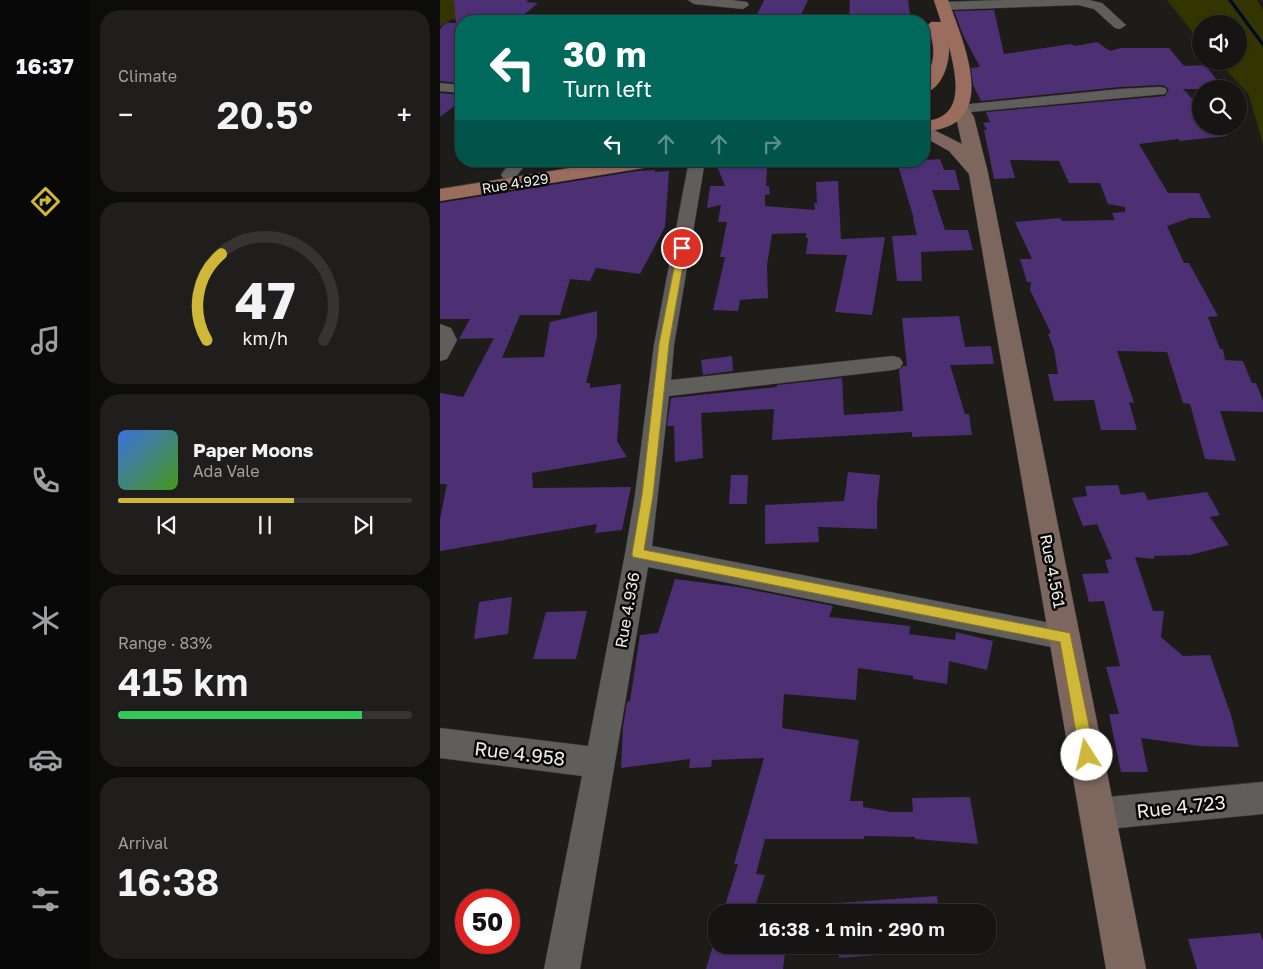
<!DOCTYPE html>
<html lang="en">
<head>
<meta charset="utf-8">
<style>
  body { margin:0; font-family:"Golos Text",sans-serif; background:#1f1e1c; color:#f1f3f6; height:100vh; display:flex; flex-direction:column; font-size:19px; white-space:nowrap }
  * { box-sizing:border-box; margin:0 }
  p { font-size:16px; color:#9e9fa0 }
  .icon { flex:none; width:28px; height:28px; fill:none; stroke:currentColor; stroke-width:2; stroke-linecap:round; stroke-linejoin:round }
  .map { position:relative; flex:1; overflow:hidden }
  .drawer { display:flex; flex-direction:column; gap:10px; padding:10px; background:#0c0c0a; width:350px }
  .drawer>* { flex:none }
  .hud { position:absolute; left:15px; top:15px; width:475px; height:152px; border-radius:20px; box-shadow:0 1px 4px #0004,0 0 0 1px #353433; background:#00695c; color:#fff; overflow:hidden }
  .tools { position:absolute; left:752px; top:15px; display:grid; gap:10px }
  .tools a { display:grid; place-items:center; width:55px; height:55px; border-radius:50%; background:#161513; box-shadow:0 1px 4px #0004,0 0 0 1px #353433; font-size:25px }
  .speed { position:absolute; left:15px; top:889px; display:flex; gap:10px; font-size:25px; font-weight:700; text-align:center }
  .speed>* { display:grid; place-content:center; width:65px; height:65px; border-radius:50%; background:#161513; box-shadow:0 1px 4px #0004,0 0 0 1px #353433; line-height:1 }
  .speed .limit { border:8px solid #d22; background:#fff; color:#111 }
  .pin { position:absolute; display:grid; place-items:center; width:42px; height:42px; color:#fff; margin:-21px; border:2px solid #fff; border-radius:50%; box-shadow:0 1px 5px #0007 }
  .me { position:absolute; width:55px; margin:-28px; rotate:350deg; stroke-linejoin:round; filter:drop-shadow(0 0 4px #0008) }
  .turn { display:flex; align-items:center; gap:18px; height:105px; padding:0 25px; font-size:22px }
  .turn .icon { width:65px; height:65px; stroke-width:2.5 }
  .turn b { display:block; font-size:35px; line-height:42px }
  .lanes { display:flex; align-items:center; height:48px; padding:0 25px; background:#0003; justify-content:center; gap:25px; direction:ltr }
  .lanes .off { opacity:.35 }
  .big { font-size:38px; font-weight:600; line-height:1.1 }
  .drawer .card { flex:1; display:flex; flex-direction:column; justify-content:center; gap:8px; min-width:0; padding:0 18px; border-radius:20px; background:#1f1e1c }
  .drawer .dial { align-items:center; gap:0 }
  .dial svg { height:130px; overflow:visible; fill:none; stroke:#353433; stroke-width:7; stroke-linecap:round; text-anchor:middle }
  .dial text { fill:#f1f3f6; stroke:none }
  .song { display:flex; align-items:center; gap:15px }
  .cover { width:60px; height:60px; border-radius:8px; background:linear-gradient(135deg,hsl(220 70% 55%),hsl(100 70% 35%)) }
  .played { height:5px; border-radius:2px; background:linear-gradient(90deg,#cfb837 60%,#353433 60%) }
  .keys { display:flex; justify-content:space-around; direction:ltr }
  .heat { display:flex; justify-content:space-between; align-items:center; font-size:28px; direction:ltr }
  .charge { height:8px; border-radius:4px; background:linear-gradient(90deg,#34c759 83%,#353433 0) }
  .trip { position:absolute; left:268px; top:904px; width:288px; height:50px; border-radius:20px; background:#161513; box-shadow:0 1px 4px #0004,0 0 0 1px #353433; font-weight:600; line-height:50px; text-align:center }
  main { display:flex; flex:1; min-height:0 }
  .tabs { display:flex; flex-direction:column; width:90px; justify-content:space-around; align-items:center; background:#090808; color:#9e9fa0 }
  .tabs .icon { width:35px; height:35px }
  .tabs .active { color:#cfb837 }
  .tabs b { font-size:22px; color:#f1f3f6 }
  .map>svg:first-child { display:block }
  .green { fill:#333501 }
  .lines { fill:none; stroke-linecap:round; stroke-linejoin:round }
  .stream { fill:#000927; fill-rule:evenodd }
  .building { fill:#4d2f73 }
  .street-casing { stroke:#3a3a38; stroke-width:1 }
  .secondary-casing { stroke:#3a3a38; stroke-width:1 }
  .primary-casing { stroke:#3a3a38; stroke-width:1 }
  .street { fill:#605e5b; fill-rule:evenodd }
  .secondary { fill:#7d665d; fill-rule:evenodd }
  .primary { fill:#9b6d5f; fill-rule:evenodd }
  .route { fill:#cfb837; stroke:#877824 }
  .labels { text-anchor:middle; dominant-baseline:central; stroke-width:5; stroke-linejoin:round; paint-order:stroke }
  .far-street-label { font-size:14px; fill:#efeeec; stroke:#070706 }
  .street-label { font-size:16px; fill:#efeeec; stroke:#070706 }
  .near-street-label { font-size:19px; fill:#efeeec; stroke:#070706 }
</style>
</head>
<body>
<main>
<nav class="tabs">
<b>16:37</b>
<svg class="icon active" aria-label="directions" viewBox="0 0 24 24"><path d="M12 3l9 9-9 9-9-9zM9 14v-3h6M13 9l2 2-2 2"/></svg>
<svg class="icon" aria-label="music" viewBox="0 0 24 24"><path d="M9 18V5l10-2v13"/><circle cx="6" cy="18" r="3"/><circle cx="16" cy="16" r="3"/></svg>
<svg class="icon" aria-label="phone" viewBox="0 0 24 24"><path d="M5 4h4l2 5-3 2q2 4 5 5l2-3 5 2v4C11 20 4 13 5 4z"/></svg>
<svg class="icon" aria-label="climate" viewBox="0 0 24 24"><path d="M12 3v18M4 7l16 10M4 17L20 7"/></svg>
<svg class="icon" aria-label="car" viewBox="0 0 24 24"><path d="M5 17H2v-5l4-1 3-4h7l3 4 3 1v5h-3M9 17h6M6 11h13"/><circle cx="7" cy="17" r="2"/><circle cx="17" cy="17" r="2"/></svg>
<svg class="icon" aria-label="filters" viewBox="0 0 24 24"><path d="M4 7h16M4 17h16"/><circle cx="9" cy="7" r="2"/><circle cx="15" cy="17" r="2"/></svg>
</nav>
<section class="drawer">
<div class="card"><p>Climate</p>
<div class="heat"><a>−</a><b class="big">20.5°</b><a>+</a></div>
</div>
<div class="card dial"><svg viewBox="0 0 100 80">
<path d="M14 69A42 42 0 1 1 86 69"/>
<path d="M14 69A42 42 0 0 1 23 16" stroke="#cfb837"/>
<text x="50" y="56" font-size="32" font-weight="700">47</text>
<text x="50" y="72" font-size="11">km/h</text>
</svg></div>
<div class="card">
<div class="song"><i class="cover"></i><div><b>Paper Moons</b><p>Ada Vale</p></div></div>
<div class="played"></div>
<div class="keys"><svg class="icon" aria-label="previous" viewBox="0 0 24 24"><path d="M18 5L8 12l10 7zM5 5v14"/></svg><svg class="icon" aria-label="pause" viewBox="0 0 24 24"><path d="M8 5v14M16 5v14"/></svg><svg class="icon" aria-label="next" viewBox="0 0 24 24"><path d="M6 5l10 7-10 7zM19 5v14"/></svg></div>
</div>
<div class="card"><p>Range · 83%</p><b class="big">415 km</b><div class="charge"></div></div>
<div class="card"><p>Arrival</p><b class="big">16:38</b></div>
</section>
<div class="map">
<svg width="823" height="969" viewBox="0 0 823 969">
  <rect width="100%" height="100%" fill="#1d1c19"/>
  <!-- green -->
  <path class="green" d="M0 0H56L31 21 12 19 0 27Z
    M727 0H817L823 10V144L809 95 778 61H799V24H761V43Z"/>
  <g class="lines">
    <!-- stream -->
    <path class="stream" d="M788 0H792L823 42V46H822Z"/>
  </g>
  <!-- building -->
  <path class="building" d="M14 0H88L86 2 98 3 80 18 55 17 50 21H21V83L0 81V29L6 23H16Z
    M324 0H368L358 21H314Z
    M410 0H468L471 21H409Z
    M554 10 564 54 631 44 635 46 657 42 670 51 681 48H729L744 66 765 65 784 89H743L761 108V126H779L788 136 740 141 738 139 699 144 728 193H759L771 218H750L727 226 744 263H749L778 316 768 317 780 349H783L785 360 803 361 812 383H816L823 401V412L780 411 796 461 765 459 750 404 743 403 727 352 677 351 694 403 689 402 697 430H661L654 400 614 401 608 374H618L614 349 608 334 611 333 590 290 591 282H587L580 259H592L575 222 620 218 622 221 675 220 672 213 685 212V207L668 204 660 183H629L619 161 570 160 575 178 554 179 544 130H547L543 123 550 122 546 112 725 96 729 90 725 86 720 85 680 87 541 101 533 85 531 68 540 67 523 35 514 11Z
    M0 93 21 95V101L0 117Z
    M500 159 504 170H515L520 190H492L505 230H528L533 250 481 252 482 281H457L452 236 477 235 473 219H474L457 162Z
    M275 161H324L327 169 326 186H329L330 194 325 195V206L375 210 374 203H377L376 182 398 181 401 239 445 237 432 315 395 312 407 255 366 254 368 238H366V233L332 234 327 265 328 298 300 300 298 311 273 310 285 257H280L287 222H278L281 205 267 208 270 186H285Z
    M215 170V172L229 171 225 227 200 274 156 268 150 281 130 279 120 315H80L62 358 104 357 110 322 157 311V337L146 383H150V388L181 384 177 441 187 457 92 473 93 488 191 487 182 530 155 533 157 524 0 551V519L7 484H0V393L23 397 54 338 19 339 30 319H0V203L197 171Z
    M519 316 525 347 551 346 554 364 510 365 525 414H529L532 435 472 437V432L332 440 334 409 261 413 263 458 235 462 234 426H227L231 398 337 387V385L402 378 404 415 463 411 459 370 463 366H467L462 318Z
    M292 356 293 371 263 375 261 360Z
    M408 472 440 475 437 505V529L378 527 379 542 325 544V505L404 501Z
    M291 475H308L307 504H289Z
    M678 485 681 495 704 492 708 500 767 492 780 515 770 517 789 545 750 555 714 556V559L695 557 713 611H724L721 637 743 656 770 655 791 715 799 747 759 746 701 738 708 772H681L669 714H679L666 667 680 666 664 601 649 602 642 574 669 573 665 560 672 559 657 524 643 526 632 498 647 496 645 486Z
    M235 579 298 587 393 606 389 617 470 626 469 634 515 640 516 632 553 641 547 670 509 661 507 684 473 679V676L418 668 416 700 344 694 342 728 419 740 410 801H423V807L451 812H473L472 798 530 797 538 844 475 839V837L424 836V839H325L316 874 325 875 315 907H397V903L497 896 499 912H283L298 864H294L324 758 272 760 271 767 249 768 250 759 181 768 183 727 187 702 190 701 200 635 218 633Z
    M72 597 68 634 34 639 39 602Z
    M147 611 136 659H93L106 612Z
    M820 933 823 941V969H757L748 939Z
    M276 935V945H503V950L399 958V953H345L343 969H266Z"/>
  <g class="lines">
    <defs>
      <path id="street" d="M248 0H291L307 2 309 5 303 9 254 4Z
        M564 0H649L662 3 686 25 680 29 675 28 654 9 638 5 503 10 497 6 503 2Z
        M0 83 21 85V93L0 91Z
        M720 87 725 88 727 91 725 94 520 113 515 112 513 109 515 106 520 105 680 89Z
        M71 161H88L75 178H63L61 175Z
        M249 161H265L234 345 231 380 453 356 460 358 463 363 460 368 453 370 229 396 212 546 626 626 636 629 640 638 636 647 626 650 208 567 140 969H104L142 776 0 758V728L148 746 185 554 195 495 214 345Z
        M0 324 11 328 17 340 7 359 0 361Z
        M823 782V814L658 830 647 825 642 814 647 803 658 798Z"/>
      <path id="secondary" d="M520 104 526 105 534 117 548 173 706 969H666L529 174 509 151 484 137V125L522 144 516 117 511 109 514 105Z"/>
      <path id="primary" d="M494 0H508C524 44 562 128 484 131V121C527 119 516 75 509 46 510 63 502 89 484 93 484 78 487 79 491 66 496 52 492 38 488 25L491 22H501Z
        M173 161H219L217 165 210 167 0 201V189Z"/>
    </defs>
    <!-- street casing -->
    <use href="#street" class="street-casing"/>
    <!-- secondary casing -->
    <use href="#secondary" class="secondary-casing"/>
    <!-- primary casing -->
    <use href="#primary" class="primary-casing"/>
    <!-- street -->
    <use href="#street" class="street"/>
    <!-- secondary -->
    <use href="#secondary" class="secondary"/>
    <!-- primary -->
    <use href="#primary" class="primary"/>
  </g>
  <!-- route -->
  <path class="route" d="M242 245 246 248 229 344 213 495 204 550 630 633 655 755 652 760 647 762 642 760 640 755 620 642 193 557 192 554 202 495 219 344 238 248Z"/>
  <g class="labels">
    <!-- far-street labels -->
    <g class="far-street-label">
      <text transform="translate(75 183) rotate(-9)">Rue 4.929</text>
    </g>
    <!-- street labels -->
    <g class="street-label">
      <text transform="translate(613 571) rotate(79)">Rue 4.561</text>
      <text transform="translate(187 610) rotate(-80)">Rue 4.936</text>
    </g>
    <!-- near-street labels -->
    <g class="near-street-label">
      <text transform="translate(80 753) rotate(7)">Rue 4.958</text>
      <text transform="translate(741 806) rotate(-6)">Rue 4.723</text>
    </g>
  </g>
</svg>
<div class="tools">
<a><svg class="icon" aria-label="sound" viewBox="0 0 24 24"><path d="M4 9h4l5-4v14l-5-4H4zM17 9q2 3 0 6"/></svg></a>
<a><svg class="icon" aria-label="search" viewBox="0 0 24 24"><circle cx="10" cy="10" r="6"/><path d="M15 15l6 6"/></svg></a>
</div>
<div class="speed"><div class="limit">50</div></div>
<div class="pin" style="left:242px;top:248px;background:#d93025"><svg class="icon" aria-label="arrive" viewBox="0 0 24 24"><path d="M6 21V4h12l-3 4 3 4H6"/></svg></div>
<svg class="me" style="left:647px;top:755px" viewBox="-20 -20 40 40"><circle r="19" fill="#fff"/><path d="M0-13L10 11 0 6-10 11z" fill="#cfb837"/></svg>
<div class="trip">16:38 · 1 min · 290 m</div>
<div class="hud">
<div class="turn"><svg class="icon" aria-label="left" viewBox="0 0 24 24"><path d="M17 20v-9H6M10 6l-5 5 5 5"/></svg><div><b>30 m</b>Turn left</div></div>
<div class="lanes"><svg class="icon" aria-label="left" viewBox="0 0 24 24"><path d="M17 20v-9H6M10 6l-5 5 5 5"/></svg><svg class="icon off" aria-label="ahead" viewBox="0 0 24 24"><path d="M12 20V5M6 11l6-6 6 6"/></svg><svg class="icon off" aria-label="ahead" viewBox="0 0 24 24"><path d="M12 20V5M6 11l6-6 6 6"/></svg><svg class="icon off" aria-label="right" viewBox="0 0 24 24"><path d="M7 20v-9h11M14 6l5 5-5 5"/></svg></div>
</div>
</div>
</main>
</body>
</html>
